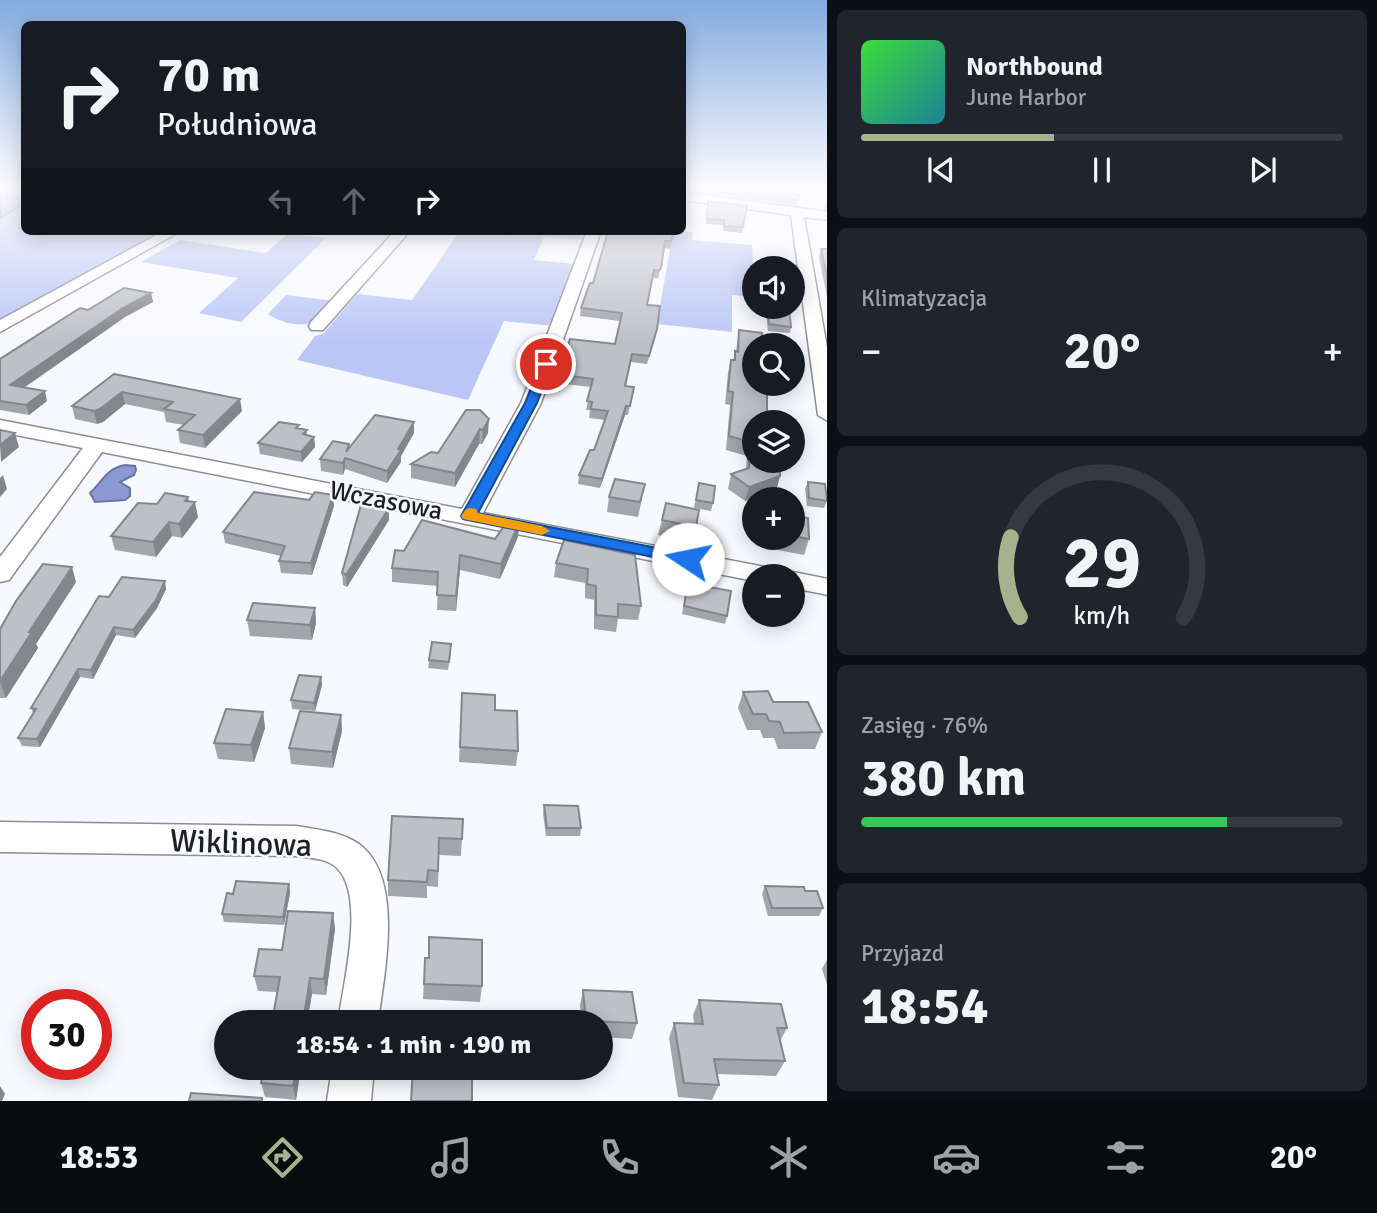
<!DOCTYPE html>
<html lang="pl">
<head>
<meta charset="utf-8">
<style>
  body { margin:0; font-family:Signika,sans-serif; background:#20242c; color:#f1f3f6; height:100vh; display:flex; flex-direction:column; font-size:26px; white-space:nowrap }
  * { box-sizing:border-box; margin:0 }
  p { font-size:23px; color:#9ea1a6 }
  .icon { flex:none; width:38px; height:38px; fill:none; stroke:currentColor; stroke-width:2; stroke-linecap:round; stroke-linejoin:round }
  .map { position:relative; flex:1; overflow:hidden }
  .drawer { display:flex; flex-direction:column; gap:10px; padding:10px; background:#0d0f14; width:550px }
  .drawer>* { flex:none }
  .hud { position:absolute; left:21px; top:21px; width:665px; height:214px; border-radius:10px; box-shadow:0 4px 18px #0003; background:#171b24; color:#f1f3f6; overflow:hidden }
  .controls { position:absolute; left:742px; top:256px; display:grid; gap:14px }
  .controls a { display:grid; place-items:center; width:63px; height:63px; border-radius:50%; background:#171b24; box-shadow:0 4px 18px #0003; font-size:35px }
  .speed { position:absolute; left:21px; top:989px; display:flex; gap:14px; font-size:35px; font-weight:700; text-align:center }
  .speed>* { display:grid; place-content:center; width:91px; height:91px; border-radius:50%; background:#171b24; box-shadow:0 4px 18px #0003; line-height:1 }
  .speed .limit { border:10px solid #d22; background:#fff; color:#111 }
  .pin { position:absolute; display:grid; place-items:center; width:60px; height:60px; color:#fff; margin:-30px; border:4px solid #fff; border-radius:50%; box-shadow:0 2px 7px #0007 }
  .me { position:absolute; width:77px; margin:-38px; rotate:281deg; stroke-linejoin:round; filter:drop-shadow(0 0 5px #0008) }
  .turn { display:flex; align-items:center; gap:24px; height:147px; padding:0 21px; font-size:32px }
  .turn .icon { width:91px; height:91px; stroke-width:2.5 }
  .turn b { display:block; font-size:49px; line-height:60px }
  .lanes { display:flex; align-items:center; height:66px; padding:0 21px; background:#0003; justify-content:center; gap:35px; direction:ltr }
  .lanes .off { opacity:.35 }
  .big { font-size:52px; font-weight:700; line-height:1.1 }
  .drawer .card { flex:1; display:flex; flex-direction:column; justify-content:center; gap:10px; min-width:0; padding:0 24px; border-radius:10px; background:#20242c }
  .drawer .dial { align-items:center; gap:0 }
  .dial svg { height:182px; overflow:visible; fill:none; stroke:#363941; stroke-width:7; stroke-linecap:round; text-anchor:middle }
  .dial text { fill:#f1f3f6; stroke:none }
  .song { display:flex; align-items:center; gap:21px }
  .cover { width:84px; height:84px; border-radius:10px; background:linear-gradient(135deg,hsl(120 70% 55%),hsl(190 70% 35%)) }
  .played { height:7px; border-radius:4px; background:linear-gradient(90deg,#a7b28d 40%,#363941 40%) }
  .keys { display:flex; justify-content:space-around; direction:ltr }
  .heat { display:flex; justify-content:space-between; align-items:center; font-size:38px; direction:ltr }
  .charge { height:10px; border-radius:5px; background:linear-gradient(90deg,#34c759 76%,#363941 0) }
  .trip { position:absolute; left:214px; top:1010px; width:399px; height:70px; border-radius:35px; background:#171b24; box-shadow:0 4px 18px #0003; font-weight:700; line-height:70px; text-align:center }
  .tab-bar { display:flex; height:112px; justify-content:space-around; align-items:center; background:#090b0e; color:#9ea1a6 }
  .tab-bar .icon { width:49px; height:49px }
  .tab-bar .active { color:#a7b28d }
  .tab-bar b { font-size:32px; color:#f1f3f6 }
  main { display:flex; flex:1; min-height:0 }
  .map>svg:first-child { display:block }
  .green { fill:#bac6f6 }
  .water { fill:#8b9ad5; stroke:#6a759f; stroke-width:2 }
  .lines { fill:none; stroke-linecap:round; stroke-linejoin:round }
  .minor-casing { stroke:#8b8d94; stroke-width:3 }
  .minor { fill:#fff; fill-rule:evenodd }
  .wall { fill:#a3a5ab }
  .shaded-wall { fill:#85868b }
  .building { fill:#bec0c7; stroke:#85868b; stroke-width:2 }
  .route { fill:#1a73e8; stroke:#114b97; stroke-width:2 }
  .slow { fill:#f59e0b }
  .labels { text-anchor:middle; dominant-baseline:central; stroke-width:5; stroke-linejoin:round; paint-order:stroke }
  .street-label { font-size:26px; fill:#1e1f21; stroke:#f8f9fe }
  .near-street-label { font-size:32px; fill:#1e1f21; stroke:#f8f9fe }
</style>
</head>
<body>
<main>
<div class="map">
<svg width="828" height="1101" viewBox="0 0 828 1101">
  <rect width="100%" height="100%" fill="#f8f9fe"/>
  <!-- green -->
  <path class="green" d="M24 204V231H163L0 320V218Z
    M460 231H589L586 240 544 237 534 260 575 264 554 326 504 321 468 400 297 360 315 336 323 334 357 294 412 300Z
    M673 231 693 232 692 240 752 245 753 264 791 268H754V297L732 295V332L657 324Z
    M287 234 326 238 241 322 199 313 238 278 141 262 180 240 266 253Z
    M286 295 334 301C328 307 321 319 313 322 299 328 279 322 268 314Z"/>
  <!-- water -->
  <path class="water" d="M0 188H24V204L0 218Z
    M125 465 135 466 136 470 134 475 120 482 130 488V496L125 500 95 502 90 493C102 482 107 468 125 465Z"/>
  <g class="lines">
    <defs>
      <path id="minor" d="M682 192 828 212V220L804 217 828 353V421L818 415 791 215 682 200Z
        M164 231H181L0 332V320Z
        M395 231H410L323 330H311L309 326 311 322Z
        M587 231H601L541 403 483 513 771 568 780 570 783 575 793 572 828 579V595L793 588V576H754V581L102 452 9 580 0 582V557L83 448 0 432V420L462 509 521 403Z
        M0 822 296 826C316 829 342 832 359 844 405 878 384 974 378 1022H338C343 985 366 896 337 868 327 858 310 858 296 856L0 852Z
        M332 1068H374L371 1101H327Z"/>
    </defs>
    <!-- minor casing -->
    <use href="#minor" class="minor-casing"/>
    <!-- minor -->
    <use href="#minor" class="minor"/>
  </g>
  <!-- wall -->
  <path class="wall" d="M707 188H782L799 195 796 205 707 193Z
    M828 197V210L824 209Z
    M708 201 747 206 742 233 723 231V225L706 224Z
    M608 231H675L670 249 664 248 659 275 658 278H653L647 305 655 337 647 364 631 362 625 386 634 387 628 415H625L600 488 578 484 579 475 594 450 605 420 589 418 590 410H586L591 387 557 383 558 374 615 344 620 321 580 316 581 308 593 283Z
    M821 249H828V302L819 257Z
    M151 293 153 302 125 317 24 388 47 401 29 415 0 410V359L88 310Z
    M768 307 791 327 790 333 768 331 766 313Z
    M739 330 754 422 780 476 776 491 745 501 728 489 731 474 746 469 747 456 726 450 730 405 725 404 728 373 731 360H733L736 352Z
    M114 374 242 411 205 448 180 443 178 430 184 425 166 422 164 412 125 404 103 422 97 424 75 419 72 406Z
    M466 410 488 433 482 444H479L455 487 411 478V464L438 453Z
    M299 429 307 430V435L314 437 315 447 302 462 260 454 258 443Z
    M414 433 401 456V462L387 483 345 469 343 475 321 471 320 459 349 444V448Z
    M808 482 827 501 824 508 807 506 805 489Z
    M699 483 713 503 711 511 694 508Z
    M609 497 642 499 638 517 607 512Z
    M157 504 198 517 182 538 172 536 156 557 115 550 111 536Z
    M334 506 312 575 281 573 279 561 281 556 225 543 223 532Z
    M699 510 692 542 658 535 662 520Z
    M793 515 809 539 804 555 767 548V537H793Z
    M389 520 347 587 343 585 342 573Z
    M519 523 518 537 500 579 460 570 456 611 437 610 438 586 392 582V568L404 551 495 539Z
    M564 540 641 606 638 620 618 619 616 632 594 629V600L585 598V583L554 577 556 563Z
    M76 582 36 644 38 648 6 698H0V629Z
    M688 583 727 616 725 624 682 614Z
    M166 589 157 608 135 638 116 635 93 679 80 677 40 747 22 746 18 738 33 713 31 708 109 597Z
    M315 608 316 623 312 640 250 636 247 620Z
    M451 652 448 670 428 668 429 660Z
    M321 677 322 685 315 711 292 709 291 700Z
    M743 692 773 702 822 732 815 749H778L774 738H763L760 730H747L738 708Z
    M462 693 495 710 518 751 516 766 459 762Z
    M263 712 265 728 254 762 218 759 214 743Z
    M341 715 342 731 333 768 291 764 289 748Z
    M544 805 581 828 580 836H546L543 814Z
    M463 819 461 856 439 855 438 887 427 886V898L388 896V880Z
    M289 884 290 893 284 925 224 922 222 914 233 894Z
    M765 886 805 891 823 908 819 916H768L762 894Z
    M333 913 335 929 326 995 312 994 307 1022H272L277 992 258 991 254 976 282 950Z
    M425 958 482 986 480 1002 423 999Z
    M828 958V988L822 969Z
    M583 990 637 1023 632 1039 600 1037V1022H581L580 1005Z
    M699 1000 787 1028 780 1041 785 1061 776 1076 717 1074 719 1085 712 1100 678 1097 669 1038 674 1023 694 1024 693 1015Z
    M301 1068 296 1100 265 1097 261 1083Z"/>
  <!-- shaded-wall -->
  <path class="shaded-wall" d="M151 293 153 302 125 317 13 395 10 385 123 308Z
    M45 391 47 401 29 415 26 405Z
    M122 392 125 404 103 422 97 424 94 411Z
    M240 399 242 411 205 448 203 435Z
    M626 406 625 415 600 488 602 479Z
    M489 419 488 433 482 444 483 430Z
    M414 422V433L401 456V462L387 483V471L398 449Z
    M480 429 479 444 455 487V473Z
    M15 433 19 447 1 462 0 445Z
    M314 437 315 447 302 462 301 452Z
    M345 458V469L343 475V463Z
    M3 475 7 489 0 497V478Z
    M780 476 776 491 745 501 749 487Z
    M333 495 334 506 312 575 311 563Z
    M188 497 190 509 195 502 198 517 182 538 179 524 185 501Z
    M389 508V520L347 587 346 575Z
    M169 522 172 536 156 557 153 542Z
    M519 523 518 537 500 579 501 564Z
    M460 555V570L456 611V596Z
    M72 567 76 582 36 644 38 648 6 698 0 681 29 632Z
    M165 581 166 589 157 608 135 638 133 630Z
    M315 608 316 623 312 640 310 625Z
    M114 627 116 635 93 679 91 670Z
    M78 669 80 677 40 747 37 739Z
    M321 677 322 685 315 711 314 703Z
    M263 712 265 728 254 762 251 745Z
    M341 715 342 731 333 768 332 752Z
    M289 884 290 893 284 925 283 917Z
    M333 913 335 929 326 995 324 979Z
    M310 978 312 994 307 1022H303Z
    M296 1068H301L296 1100 293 1086Z
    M0 1086 5 1094 2 1101H0Z"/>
  <!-- building -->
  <path class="building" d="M712 188H782L799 195 798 200Z
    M708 201 747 206 743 227 724 226V220L707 219Z
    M608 231H674L671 241H665L661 268 659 271 654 270 647 305 660 306 657 329 649 356 632 354 625 386 634 387 630 406H626L602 479 579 475 590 450H594L608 411 591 409 592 402 587 401 593 379 558 374 570 339 615 344 622 313 581 308 590 283H593Z
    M821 249H828V281Z
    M124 288 151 293 123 308 10 385 45 391 26 405 0 401V359L80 308 88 310Z
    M768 307 789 309 791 327 769 324Z
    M739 330 762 333V345H754V383L767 384V422H754V460H780V476L749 487 731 474 749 468 750 442 729 436 733 392 728 391 731 360H735V351L738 352Z
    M114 374 240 399 203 435 178 430 195 415 164 409 173 402 122 392 100 409 94 411 72 406Z
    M466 410H480L489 419 483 430 480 429 455 473 411 464 431 452 438 453Z
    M375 415 414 422 398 449 401 450 387 471 345 458 343 463 320 459 333 441 349 444 346 452Z
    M279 422 299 425 296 428 307 430 303 434 314 437 301 452 258 443Z
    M0 430 15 433 0 445Z
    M615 479 645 484 640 502 609 497Z
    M808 482 825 484 827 501 809 498Z
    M699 483 715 486 713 503 696 500Z
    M254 492 309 500 315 492 333 495 311 563 279 561 285 546 223 532Z
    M165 493 188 497 185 501 195 502 179 524 169 522 153 542 111 536 138 503 157 504Z
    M362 501 389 508 346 575 342 573Z
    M666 503 699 510 696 527 662 520Z
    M793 515 808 518 809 539 793 536Z
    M422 520 495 539 508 520 519 523 501 564 460 555 456 596 437 595 438 572 392 568 395 550 404 551Z
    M564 540 635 555 641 606 618 604V617L596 615V586L587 584 588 569 556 563Z
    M43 564 72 567 29 632H32L0 681V629L16 601Z
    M122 577 165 581 156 600 133 630 114 627 91 670 78 669 37 739 18 738 36 709 31 708 99 596 109 597Z
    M688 583 731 591 727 616 684 606Z
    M253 603 315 608 310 625 247 620Z
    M432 642 451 644 449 662 429 660Z
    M299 675 321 677 314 703 291 700Z
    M768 691 773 702H808L822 732 784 733 780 722 769 721 766 714H753L743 692Z
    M462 693 495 695V710L517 711 518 751 460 747Z
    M226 709 263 712 251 745 214 743Z
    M300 711 341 715 332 752 289 748Z
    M544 805 578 806 581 828H547Z
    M392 816 463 819 462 839 439 838 438 871 428 870 427 882 388 880Z
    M236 881 289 884 283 917 222 914 227 893 233 894Z
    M765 886 804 887 805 891H817L823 908H772Z
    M288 911 333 913 324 979 310 978 303 1022H272L280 977 254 976 259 949 282 950Z
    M429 937 482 940V986L424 984 425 958H429Z
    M583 990 632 992 637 1023 586 1021Z
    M699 1000 781 1004 787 1028H777L785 1061 714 1059 719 1085 684 1083 674 1023 703 1024Z
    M264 1068H296L293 1086 261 1083Z
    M413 1068H472V1101H411Z
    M191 1093 262 1098V1101H189Z"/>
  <!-- sky -->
  <linearGradient id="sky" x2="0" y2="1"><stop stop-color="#83aae0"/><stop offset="0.55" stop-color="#fcfcff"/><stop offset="1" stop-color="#fcfcff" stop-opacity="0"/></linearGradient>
  <rect width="828" height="342" fill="url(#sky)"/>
  <!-- route -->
  <path class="route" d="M542 361 552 364 537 403 478 513 688 554 694 556 697 559 694 563 688 564 463 519 461 516 525 403Z"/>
  <!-- slow -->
  <path class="slow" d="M471 508 476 509 478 513 542 526 550 531 542 535 463 519 461 516 466 509Z"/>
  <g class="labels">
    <!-- street labels -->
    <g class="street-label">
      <text transform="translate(386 501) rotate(11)">Wczasowa</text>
    </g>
    <!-- near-street labels -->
    <g class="near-street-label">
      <text transform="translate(241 843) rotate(2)">Wiklinowa</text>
    </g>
  </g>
</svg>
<div class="controls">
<a><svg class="icon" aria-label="sound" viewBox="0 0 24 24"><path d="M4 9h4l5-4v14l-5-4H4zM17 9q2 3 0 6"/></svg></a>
<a><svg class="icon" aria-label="search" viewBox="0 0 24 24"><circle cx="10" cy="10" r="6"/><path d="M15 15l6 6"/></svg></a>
<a><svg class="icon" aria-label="layers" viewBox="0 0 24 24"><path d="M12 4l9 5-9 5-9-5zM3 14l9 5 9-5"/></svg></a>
<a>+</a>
<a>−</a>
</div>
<div class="speed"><div class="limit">30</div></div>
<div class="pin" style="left:546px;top:364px;background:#d93025"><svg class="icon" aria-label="arrive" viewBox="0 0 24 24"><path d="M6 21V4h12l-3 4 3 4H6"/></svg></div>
<svg class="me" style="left:688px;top:559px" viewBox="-20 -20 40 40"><circle r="19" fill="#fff"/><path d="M0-13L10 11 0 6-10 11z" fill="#1a73e8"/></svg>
<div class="trip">18:54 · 1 min · 190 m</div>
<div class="hud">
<div class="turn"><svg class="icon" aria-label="right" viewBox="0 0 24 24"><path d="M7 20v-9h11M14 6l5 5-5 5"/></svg><div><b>70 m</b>Południowa</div></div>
<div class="lanes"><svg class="icon off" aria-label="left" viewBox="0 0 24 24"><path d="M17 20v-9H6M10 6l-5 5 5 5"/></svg><svg class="icon off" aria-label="ahead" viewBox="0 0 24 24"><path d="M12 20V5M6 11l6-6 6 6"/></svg><svg class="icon" aria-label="right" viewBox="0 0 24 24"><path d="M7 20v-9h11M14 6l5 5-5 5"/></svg></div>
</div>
</div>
<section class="drawer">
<div class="card">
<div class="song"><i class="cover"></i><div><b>Northbound</b><p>June Harbor</p></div></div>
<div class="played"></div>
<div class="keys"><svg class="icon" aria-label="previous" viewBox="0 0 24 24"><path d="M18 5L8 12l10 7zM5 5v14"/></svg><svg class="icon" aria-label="pause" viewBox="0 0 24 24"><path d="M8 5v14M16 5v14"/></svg><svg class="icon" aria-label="next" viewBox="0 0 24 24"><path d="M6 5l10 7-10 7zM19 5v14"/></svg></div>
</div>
<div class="card"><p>Klimatyzacja</p>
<div class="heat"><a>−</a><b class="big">20°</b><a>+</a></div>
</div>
<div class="card dial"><svg viewBox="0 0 100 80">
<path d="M14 69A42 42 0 1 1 86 69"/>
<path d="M14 69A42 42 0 0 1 10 34" stroke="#a7b28d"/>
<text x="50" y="56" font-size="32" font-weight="700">29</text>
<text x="50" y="72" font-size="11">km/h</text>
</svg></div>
<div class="card"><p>Zasięg · 76%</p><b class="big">380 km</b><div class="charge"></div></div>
<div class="card"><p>Przyjazd</p><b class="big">18:54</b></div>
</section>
</main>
<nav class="tab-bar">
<b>18:53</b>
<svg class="icon active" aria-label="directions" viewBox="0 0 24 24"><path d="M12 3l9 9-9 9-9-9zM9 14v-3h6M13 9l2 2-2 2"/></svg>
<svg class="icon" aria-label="music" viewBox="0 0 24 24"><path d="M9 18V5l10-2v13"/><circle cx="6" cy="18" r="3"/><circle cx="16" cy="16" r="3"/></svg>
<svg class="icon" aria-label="phone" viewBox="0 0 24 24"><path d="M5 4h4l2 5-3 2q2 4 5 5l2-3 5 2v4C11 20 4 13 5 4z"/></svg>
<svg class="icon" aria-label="climate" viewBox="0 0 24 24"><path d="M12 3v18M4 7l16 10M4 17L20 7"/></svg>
<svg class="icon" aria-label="car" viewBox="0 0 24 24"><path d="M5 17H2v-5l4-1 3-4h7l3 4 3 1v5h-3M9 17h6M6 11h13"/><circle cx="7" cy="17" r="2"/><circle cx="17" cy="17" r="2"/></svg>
<svg class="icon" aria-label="filters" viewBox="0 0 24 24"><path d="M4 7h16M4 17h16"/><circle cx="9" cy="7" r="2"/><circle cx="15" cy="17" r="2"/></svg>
<b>20°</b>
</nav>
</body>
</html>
